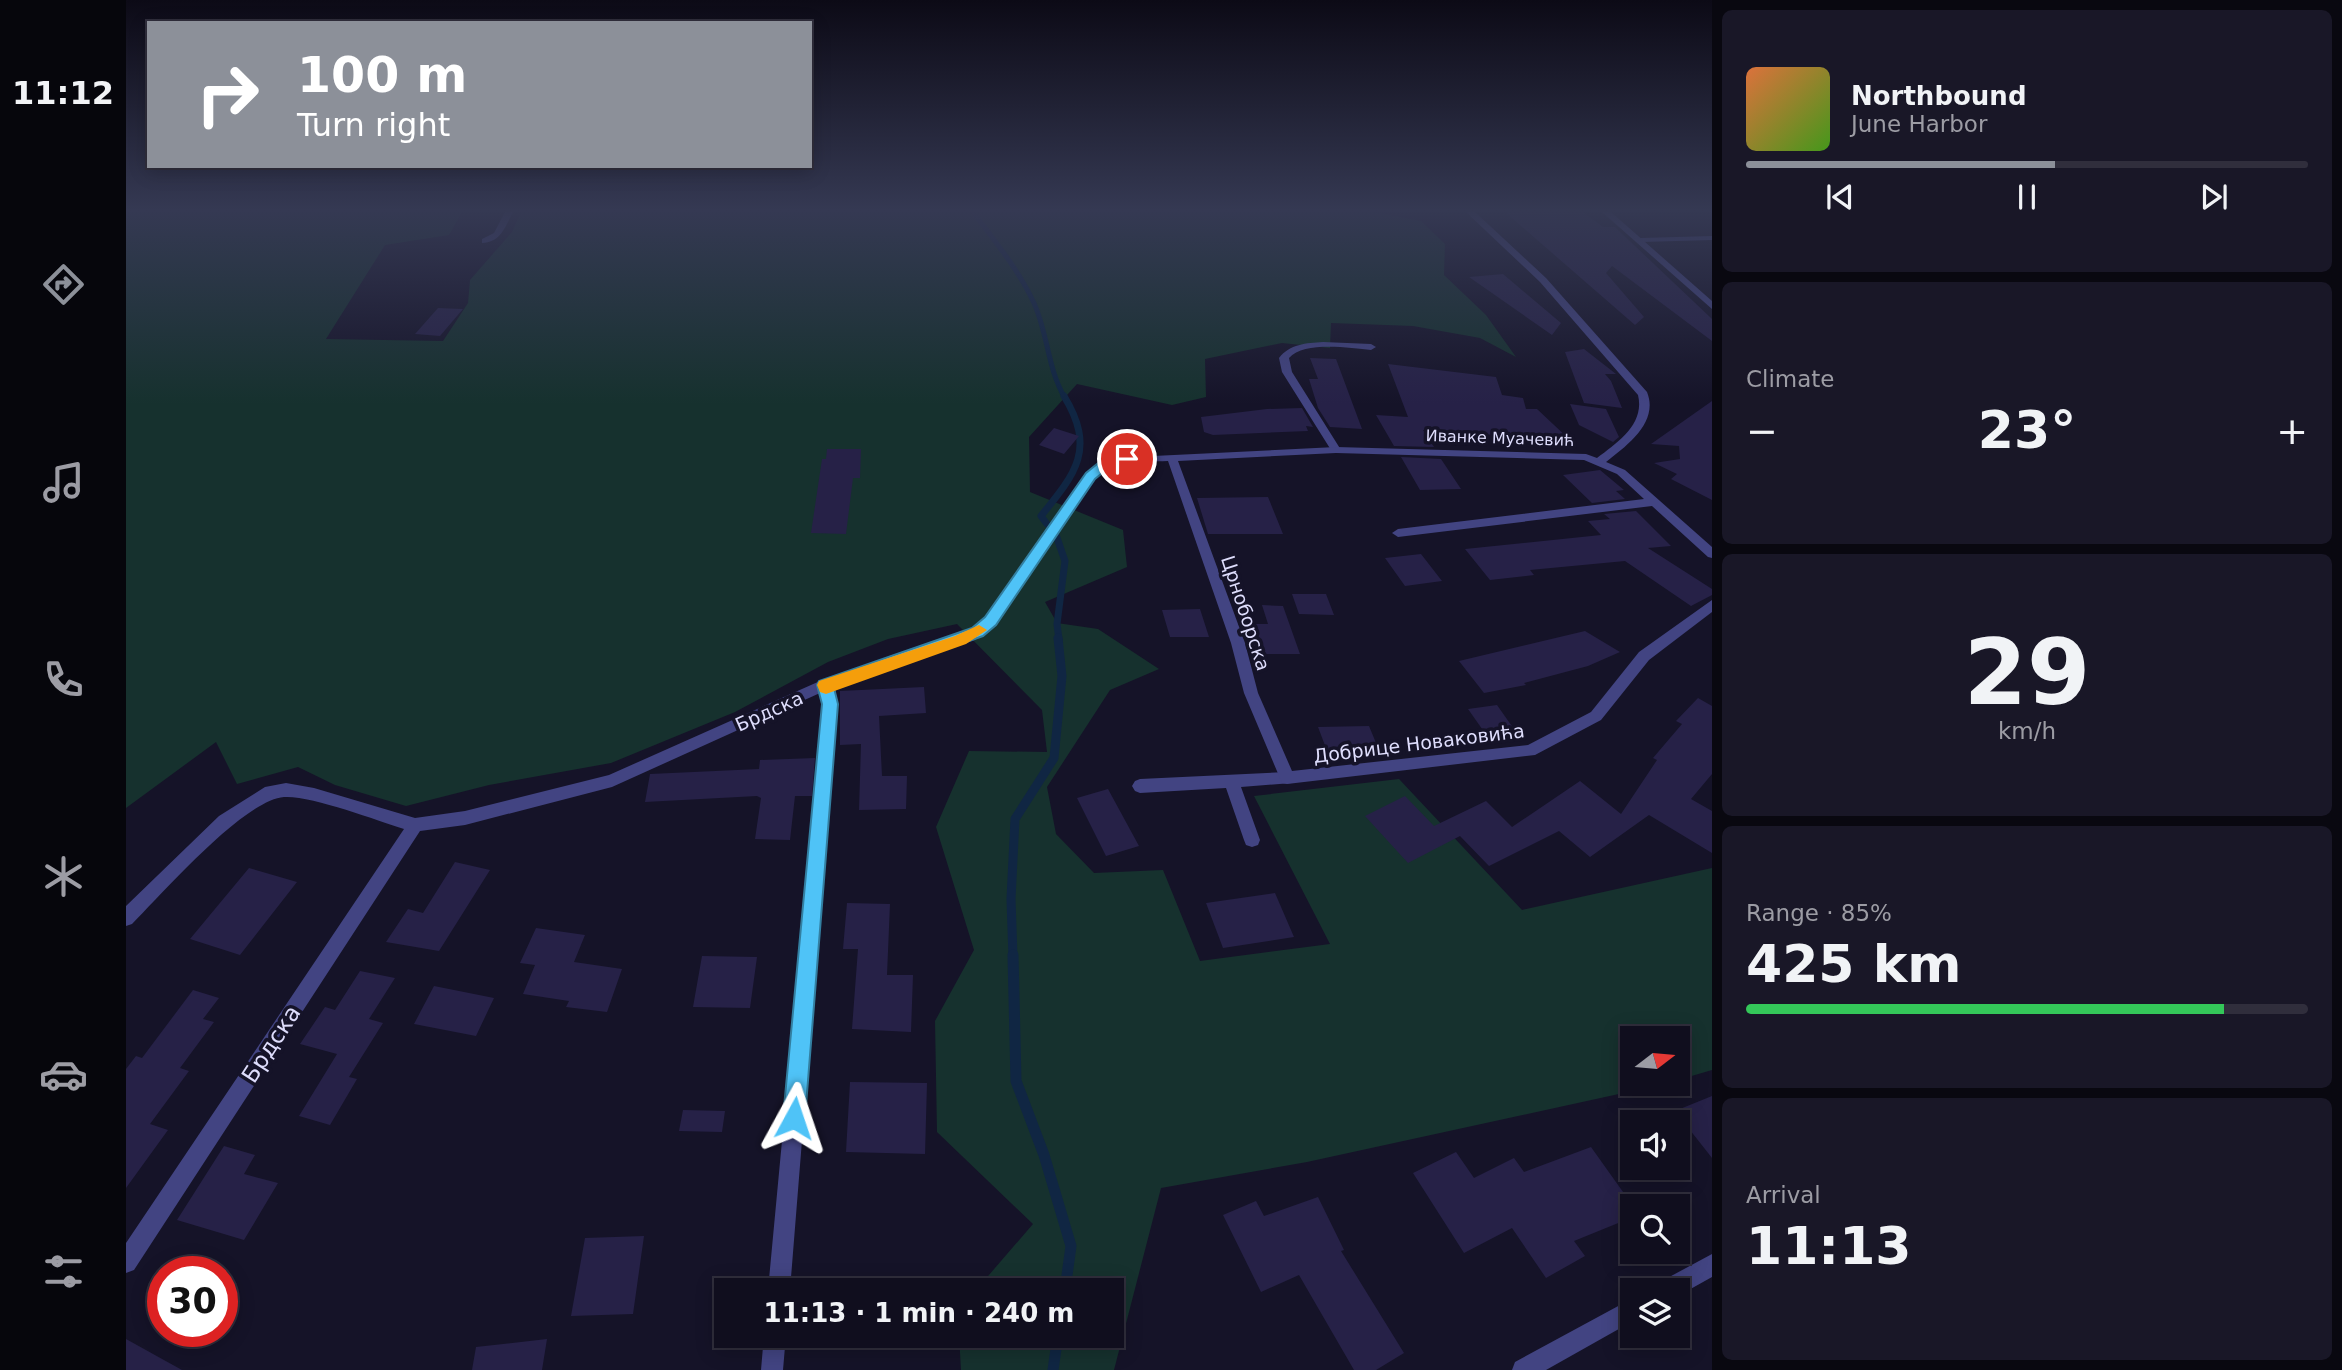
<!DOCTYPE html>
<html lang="en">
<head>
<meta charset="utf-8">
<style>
  body { margin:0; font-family:"DejaVu Sans",sans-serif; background:#191727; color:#f1f3f6; height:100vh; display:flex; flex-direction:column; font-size:26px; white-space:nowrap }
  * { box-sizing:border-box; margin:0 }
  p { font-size:23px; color:#9c9ca4 }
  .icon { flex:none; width:38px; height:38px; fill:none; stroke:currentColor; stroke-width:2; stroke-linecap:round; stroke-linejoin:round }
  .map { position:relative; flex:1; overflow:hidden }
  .drawer { display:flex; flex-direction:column; gap:10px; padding:10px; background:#090810; width:630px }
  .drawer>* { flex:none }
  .hud { position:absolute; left:21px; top:21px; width:665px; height:147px; border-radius:0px; box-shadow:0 4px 18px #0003,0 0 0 2px #302e3c; background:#8c9099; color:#fff; overflow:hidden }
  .needle { width:46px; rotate:74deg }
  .fabs { position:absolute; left:1494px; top:1026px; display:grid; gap:14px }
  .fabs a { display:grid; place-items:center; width:70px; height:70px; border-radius:0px; background:#100e1e; box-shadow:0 4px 18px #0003,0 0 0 2px #302e3c; font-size:35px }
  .speed { position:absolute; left:21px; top:1256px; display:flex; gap:14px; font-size:35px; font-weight:700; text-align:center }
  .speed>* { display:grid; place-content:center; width:91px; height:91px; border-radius:50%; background:#100e1e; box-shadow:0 4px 18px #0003,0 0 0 2px #302e3c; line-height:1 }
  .speed .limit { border:10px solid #d22; background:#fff; color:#111 }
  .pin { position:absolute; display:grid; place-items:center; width:60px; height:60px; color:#fff; margin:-30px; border:4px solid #fff; border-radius:50%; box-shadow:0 2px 7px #0007 }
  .me { position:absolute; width:77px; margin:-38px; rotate:5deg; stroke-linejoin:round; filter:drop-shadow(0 0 5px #0008) }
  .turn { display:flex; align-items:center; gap:24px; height:147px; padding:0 35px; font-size:32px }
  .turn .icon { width:91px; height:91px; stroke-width:2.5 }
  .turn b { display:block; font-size:49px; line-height:60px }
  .big { font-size:52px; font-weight:700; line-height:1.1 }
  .drawer .tile { flex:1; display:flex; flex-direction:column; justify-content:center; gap:10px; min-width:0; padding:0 24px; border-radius:10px; background:#191727 }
  .drawer .dial { align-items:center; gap:0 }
  .dial b { font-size:91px; line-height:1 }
  .song { display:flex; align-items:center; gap:21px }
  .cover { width:84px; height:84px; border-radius:10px; background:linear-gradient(135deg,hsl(20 70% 55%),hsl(100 70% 35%)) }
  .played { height:7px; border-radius:4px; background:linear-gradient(90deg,#8c9099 55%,#302e3c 55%) }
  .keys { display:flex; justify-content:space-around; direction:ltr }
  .heat { display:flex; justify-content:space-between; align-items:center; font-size:38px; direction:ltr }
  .charge { height:10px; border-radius:5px; background:linear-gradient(90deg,#34c759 85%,#302e3c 0) }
  .trip { position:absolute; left:588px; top:1278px; width:410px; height:70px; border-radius:0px; background:#100e1e; box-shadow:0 4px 18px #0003,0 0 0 2px #302e3c; font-weight:700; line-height:70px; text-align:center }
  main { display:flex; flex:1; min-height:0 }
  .dock { display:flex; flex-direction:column; width:126px; justify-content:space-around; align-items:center; background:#06060c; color:#9c9ca4 }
  .dock .icon { width:49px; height:49px }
  .dock .selected { color:#8c9099 }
  .dock b { font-size:32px; color:#f1f3f6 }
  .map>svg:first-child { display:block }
  .green { fill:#16312e }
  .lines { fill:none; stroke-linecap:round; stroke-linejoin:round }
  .stream-far3 { stroke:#102643; stroke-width:5 }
  .stream-far2 { stroke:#102643; stroke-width:7 }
  .stream-far1 { stroke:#102643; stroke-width:9 }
  .stream { stroke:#102643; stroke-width:11 }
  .building { fill:#262147 }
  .lane { fill:#424482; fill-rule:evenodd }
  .street { fill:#424482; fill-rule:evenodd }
  .route { fill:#4fc3f7; stroke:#337fa1; stroke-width:2 }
  .slow { fill:#f59e0b }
  .labels { text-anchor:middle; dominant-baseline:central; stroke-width:7; stroke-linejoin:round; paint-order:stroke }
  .far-street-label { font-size:16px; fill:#deddfc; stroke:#151328 }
  .street-label { font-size:19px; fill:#deddfc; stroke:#151328 }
  .near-street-label { font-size:23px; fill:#deddfc; stroke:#151328 }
</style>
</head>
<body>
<main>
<nav class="dock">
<b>11:12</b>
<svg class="icon selected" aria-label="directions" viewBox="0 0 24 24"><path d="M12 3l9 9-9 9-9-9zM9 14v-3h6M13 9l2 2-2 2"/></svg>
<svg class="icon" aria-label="music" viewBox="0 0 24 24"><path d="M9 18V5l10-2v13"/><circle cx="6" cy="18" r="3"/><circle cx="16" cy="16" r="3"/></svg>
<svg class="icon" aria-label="phone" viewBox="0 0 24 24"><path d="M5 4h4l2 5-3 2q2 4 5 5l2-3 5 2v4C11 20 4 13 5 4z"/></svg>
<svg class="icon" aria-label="climate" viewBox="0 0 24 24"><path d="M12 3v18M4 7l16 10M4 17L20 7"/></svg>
<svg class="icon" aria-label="car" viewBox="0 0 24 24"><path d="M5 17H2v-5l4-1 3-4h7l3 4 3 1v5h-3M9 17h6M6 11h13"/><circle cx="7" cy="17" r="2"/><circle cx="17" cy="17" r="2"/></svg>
<svg class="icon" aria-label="filters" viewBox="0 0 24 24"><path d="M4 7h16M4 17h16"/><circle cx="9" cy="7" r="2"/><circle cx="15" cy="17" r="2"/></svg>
</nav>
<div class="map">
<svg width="1586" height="1370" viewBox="0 0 1586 1370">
  <rect width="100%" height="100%" fill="#151328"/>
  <!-- green -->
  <path class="green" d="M0 212H336L323 235 259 245 200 339 317 341 342 303 344 280 386 232 395 212H1248L1295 221 1319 244 1318 275 1360 315 1390 357 1354 338 1287 326 1205 323 1204 348 1156 343 1079 359 1080 397 1046 405 951 384 903 437 904 492 997 530 1001 567 919 602 931 623 972 629 1033 669 984 690 921 787 930 834 968 873 1037 870 1074 961 1204 944 1128 796 1273 779 1396 910 1586 868V1070L1552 1080V1038H1507V1083H1543L1181 1162 1035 1188 988 1370H835L833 1335H985V1290H850L907 1224 811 1132 809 1021 848 950 810 827 843 751 921 752 916 710 831 624 762 639 702 662 609 712 485 763 363 785 280 806 209 785 172 767 111 784 90 742 0 808Z"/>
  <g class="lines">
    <!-- stream-far3 -->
    <path class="stream-far3" d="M847 212C868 240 892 269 907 301 922 332 921 368 939 398"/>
    <!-- stream-far2 -->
    <path class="stream-far2" d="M921 524 915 516C950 473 970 449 938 396
      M930 535 939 561 931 624 933 640"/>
    <!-- stream-far1 -->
    <path class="stream-far1" d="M887 957 885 899 889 819 928 758 936 676 932 638"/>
    <!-- stream -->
    <path class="stream" d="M887 955 890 1081 918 1155 945 1246 939 1290
      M927 1370 932 1335"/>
  </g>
  <!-- building -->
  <path class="building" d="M1379 212H1457L1477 227H1489L1586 319V341L1486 266 1480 273 1518 317 1509 325Z
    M1377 274 1435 323 1426 335 1343 277Z
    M312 308 337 309 314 336 289 334Z
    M1458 349 1490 374H1479L1485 381 1496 408 1458 403 1439 352Z
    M1184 358 1210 359 1236 429 1204 427 1192 408 1183 379H1192Z
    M1262 364 1370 377 1376 395 1397 398 1400 409H1411L1444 440 1297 430 1308 447 1268 446 1250 415 1282 417Z
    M1586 401V500L1545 479 1551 474 1528 463 1554 459 1553 446 1525 444Z
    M1444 404 1480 409 1493 437 1487 442 1453 425Z
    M1176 408 1187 427 1180 426 1182 431 1087 435 1078 432 1075 417 1141 409Z
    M928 428 953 436 938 454 913 445Z
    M701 449H735L734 478H727L720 534 685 533 696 459H700Z
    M1275 457 1315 459 1335 489 1294 490Z
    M1474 470 1498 490 1490 491 1499 499 1466 503 1437 475Z
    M1142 497 1157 534H1082L1071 498Z
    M1510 511 1545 546 1522 548 1586 589V595L1565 606 1499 561 1404 570 1408 575 1364 580 1339 549 1475 535 1462 521 1484 519 1478 514Z
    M1295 554 1316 581 1279 586 1259 558Z
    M1166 594H1200L1208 615 1173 614Z
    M1136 605 1157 606 1174 654H1131L1122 624H1142Z
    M1074 609 1083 637H1044L1036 610Z
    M1459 631 1494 652 1462 666 1398 683 1400 685 1358 693 1333 661Z
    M798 687 800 713 753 716 756 776H781L780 809 733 810 735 744 714 745V691Z
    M1572 698 1586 706V774L1565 799 1586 811V853L1523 815 1464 857 1433 831 1363 866 1334 836 1282 863 1239 816 1279 796 1308 826 1360 801 1386 827 1454 781 1495 814 1531 760 1527 758 1556 724 1550 721Z
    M1371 705 1390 732 1361 736 1342 709Z
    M1243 726 1255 755 1203 756 1192 727Z
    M689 758 686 796H669L664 840 629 839 635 798 631 796 519 802 524 774 633 769 634 760Z
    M982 789 1013 846 980 856 951 798Z
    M329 862 364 870 313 951 260 942 282 909 297 913Z
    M123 868 171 882 114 955 64 939Z
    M1149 893 1168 937 1097 948 1080 903Z
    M721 903 764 904 761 975H787L785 1032 726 1029 732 949H717Z
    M410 928 459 935 448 962 496 969 481 1012 440 1007 443 1001 397 994 409 965 394 963Z
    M576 956 631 957 624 1008 567 1007Z
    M234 971 269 978 243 1019 257 1023 223 1077 231 1079 204 1125 173 1116 211 1054 174 1044 199 1007 209 1010Z
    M308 986 368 998 350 1036 288 1024Z
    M67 990 93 998 77 1019 88 1022 54 1068 63 1071 24 1124 42 1130 0 1188V1069L10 1056 16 1058Z
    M724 1082 801 1083 799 1154 720 1152Z
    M1586 1096V1158L1549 1111Z
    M557 1110 599 1111 596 1132 553 1131Z
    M98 1146 129 1155 118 1174 152 1183 118 1240 51 1220Z
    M1465 1147 1507 1206V1217L1448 1241 1459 1256 1420 1278 1386 1228 1338 1253 1287 1173 1330 1152 1348 1178 1388 1158 1398 1172Z
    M1192 1197 1218 1250 1215 1251 1278 1353 1250 1370H1228L1173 1275 1135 1292 1097 1215 1130 1201 1138 1216Z
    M518 1236 507 1314 445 1316 459 1238Z
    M0 1339 56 1370H0Z
    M421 1339 416 1370H346L350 1347Z"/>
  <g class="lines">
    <!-- lane -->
    <path class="lane" d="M1586 236V240L1515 242 1511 240 1515 238Z
      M1197 342 1245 344 1250 347 1245 350C1223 348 1178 341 1163 358L1166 372 1215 450 1210 453 1205 450 1156 372 1153 358C1164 344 1180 343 1197 342Z
      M1161 772 1166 773 1169 778 1166 783 1115 787 1134 840 1132 845 1126 847 1120 845 1118 840 1100 788 1014 793 1009 791 1006 786 1009 781 1014 779Z"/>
    <!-- street -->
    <path class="street" d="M379 212H387C379 227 375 242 356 243V239L368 233Z
      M1340 212H1349L1420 278 1521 392C1533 422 1502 445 1480 462L1499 470 1586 547V558L1582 557 1526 506 1272 537 1266 533 1272 529 1518 499 1491 474 1458 460 1210 453 1052 461 1119 643 1132 693 1166 771 1402 745 1465 712 1513 652 1586 600V612L1523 660 1475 720 1409 755 1161 784 1156 783 1118 693 1105 643 1042 461C1013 462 990 457 969 478L870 624 849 640 707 688 711 704 664 1290H642L697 704 694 693 486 787 339 825 294 831 8 1270 0 1273V1243L278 829C250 820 184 795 158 797 118 800 36 894 6 924L0 926V906L93 816 139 787 160 783 188 788 289 818 339 811 483 775 694 681 839 632 860 618 961 474 972 463 986 458 1210 447 1460 454 1471 458C1492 442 1519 424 1512 395L1414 282Z
      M1476 212H1485L1586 301V309Z
      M1586 1254V1277L1552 1296V1290H1531L1534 1282Z
      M1507 1298V1321L1420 1370H1386L1389 1362Z
      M638 1335H660L657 1370H635Z"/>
  </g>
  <!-- sky -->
  <linearGradient id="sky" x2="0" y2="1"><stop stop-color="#0c0a16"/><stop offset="0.52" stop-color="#353953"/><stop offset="1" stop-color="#353953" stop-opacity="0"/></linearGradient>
  <rect width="1586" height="404" fill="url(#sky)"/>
  <!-- route -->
  <path class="route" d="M1001 455 1006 456V461L985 466 969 479 870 625 857 636 708 688 712 704 679 1118 676 1126 668 1129 660 1126 657 1118 696 704 691 685 693 681 846 628 859 617 960 473 976 460Z"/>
  <!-- slow -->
  <path class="slow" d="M853 625 861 630 840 644 700 694 694 692 691 685 693 681 829 636Z"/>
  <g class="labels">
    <!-- far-street labels -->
    <g class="far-street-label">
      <text transform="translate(1374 438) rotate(2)">Иванке Муачевић</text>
    </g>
    <!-- street labels -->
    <g class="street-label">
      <text transform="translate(1120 613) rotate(72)">Црноборска</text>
      <text transform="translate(643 711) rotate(-24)">Брдска</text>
      <text transform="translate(1293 743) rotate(-7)">Добрице Новаковића</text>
    </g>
    <!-- near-street labels -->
    <g class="near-street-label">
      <text transform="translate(145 1044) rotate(-57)">Брдска</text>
    </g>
  </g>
</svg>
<div class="fabs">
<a><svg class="needle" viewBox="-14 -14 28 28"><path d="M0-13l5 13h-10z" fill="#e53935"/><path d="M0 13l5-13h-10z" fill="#9c9ca4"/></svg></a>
<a><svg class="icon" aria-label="sound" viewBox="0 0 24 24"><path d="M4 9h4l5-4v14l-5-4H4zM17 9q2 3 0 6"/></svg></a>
<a><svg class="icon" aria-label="search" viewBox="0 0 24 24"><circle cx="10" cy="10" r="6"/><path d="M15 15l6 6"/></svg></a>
<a><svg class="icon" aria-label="layers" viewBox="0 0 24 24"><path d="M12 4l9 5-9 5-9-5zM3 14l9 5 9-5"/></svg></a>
</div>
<div class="speed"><div class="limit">30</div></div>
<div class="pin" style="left:1001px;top:459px;background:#d93025"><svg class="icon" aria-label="arrive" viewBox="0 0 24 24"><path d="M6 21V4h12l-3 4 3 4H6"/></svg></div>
<svg class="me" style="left:668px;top:1118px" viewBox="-20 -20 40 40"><path d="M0-17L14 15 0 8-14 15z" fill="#4fc3f7" stroke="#fff" stroke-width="4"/></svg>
<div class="trip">11:13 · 1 min · 240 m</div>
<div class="hud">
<div class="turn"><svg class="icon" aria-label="right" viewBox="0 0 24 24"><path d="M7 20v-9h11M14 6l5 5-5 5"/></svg><div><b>100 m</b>Turn right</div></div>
</div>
</div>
<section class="drawer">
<div class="tile">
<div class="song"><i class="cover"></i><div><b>Northbound</b><p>June Harbor</p></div></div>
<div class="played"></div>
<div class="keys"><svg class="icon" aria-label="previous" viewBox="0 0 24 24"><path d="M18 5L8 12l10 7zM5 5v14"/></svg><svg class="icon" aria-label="pause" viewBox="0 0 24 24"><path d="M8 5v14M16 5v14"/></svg><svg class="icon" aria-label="next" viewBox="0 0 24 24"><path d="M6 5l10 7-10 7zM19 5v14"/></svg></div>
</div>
<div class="tile"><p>Climate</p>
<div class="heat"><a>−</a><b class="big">23°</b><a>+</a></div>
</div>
<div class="tile dial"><b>29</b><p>km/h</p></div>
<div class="tile"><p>Range · 85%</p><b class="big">425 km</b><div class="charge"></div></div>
<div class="tile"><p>Arrival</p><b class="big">11:13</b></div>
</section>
</main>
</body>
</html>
